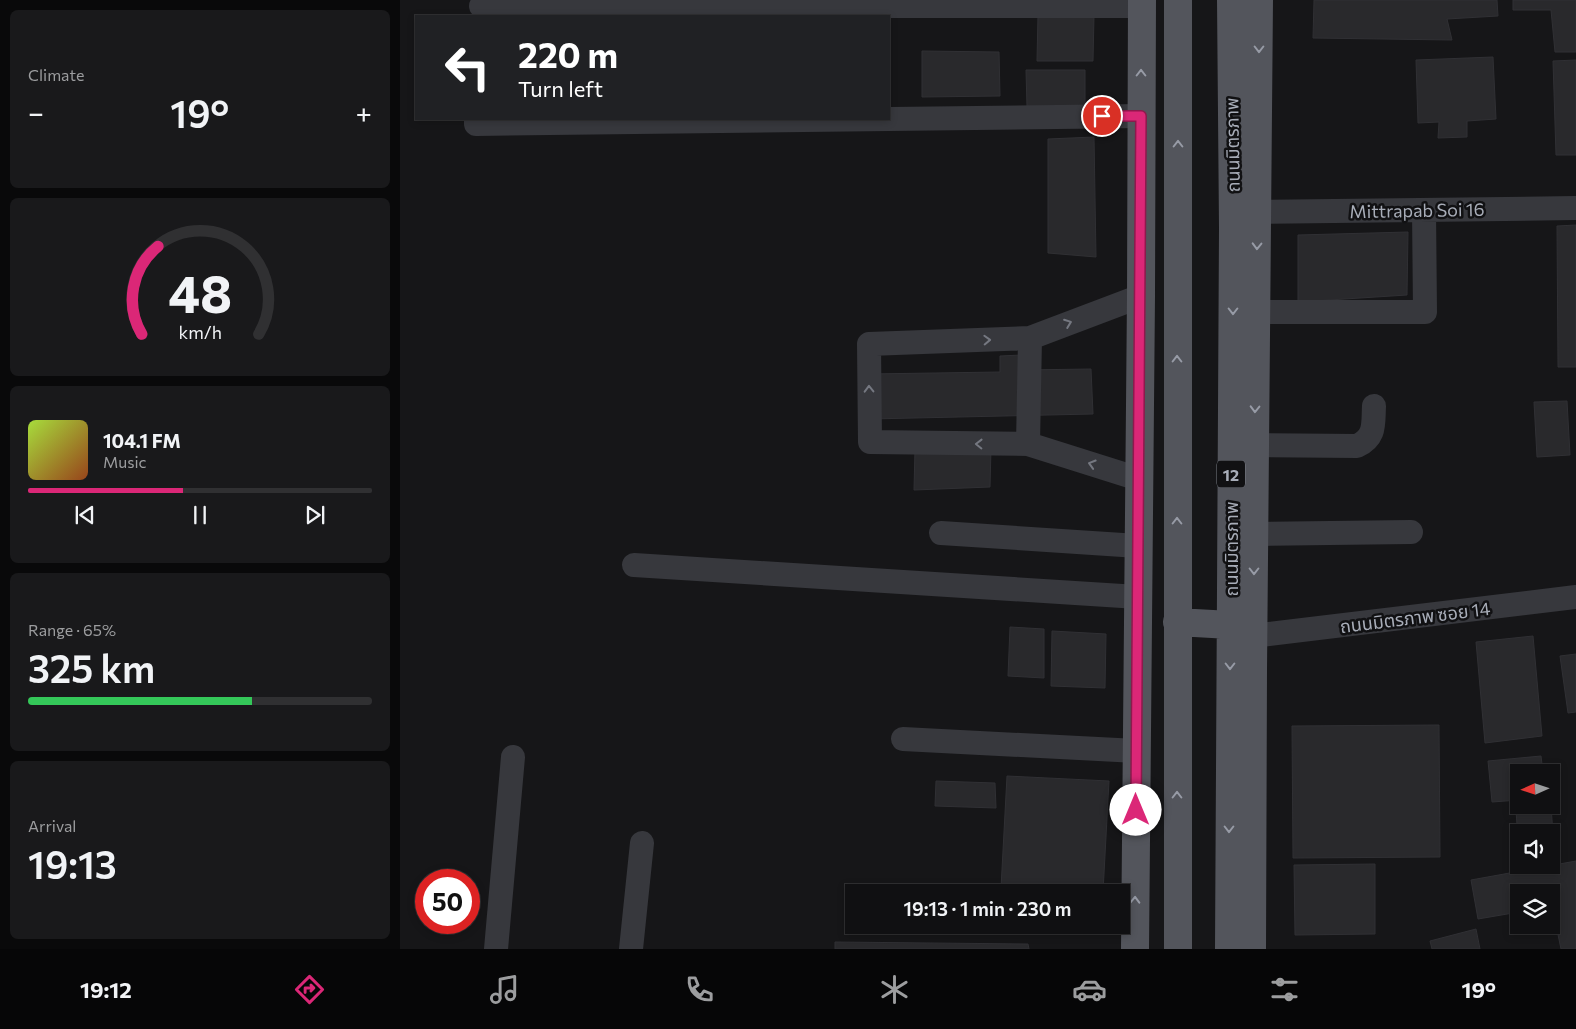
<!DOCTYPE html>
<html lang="en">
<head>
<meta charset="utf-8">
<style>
  body { margin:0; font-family:Commissioner,"Noto Sans Thai",sans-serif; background:#19191b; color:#f1f3f6; height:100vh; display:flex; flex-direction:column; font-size:19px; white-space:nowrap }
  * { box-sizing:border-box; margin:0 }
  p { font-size:16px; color:#9c9d9f }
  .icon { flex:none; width:28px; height:28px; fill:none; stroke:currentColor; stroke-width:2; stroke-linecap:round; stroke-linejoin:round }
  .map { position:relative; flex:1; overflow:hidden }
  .sheet { display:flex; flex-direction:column; gap:10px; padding:10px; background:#09090a; width:400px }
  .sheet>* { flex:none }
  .hud { position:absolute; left:15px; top:15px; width:475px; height:105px; border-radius:0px; box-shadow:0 2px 8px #0003,0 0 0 1px #303032; background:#202124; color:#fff; overflow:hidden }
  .needle { width:32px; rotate:267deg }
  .tools { position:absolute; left:1110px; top:764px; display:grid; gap:10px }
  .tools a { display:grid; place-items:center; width:50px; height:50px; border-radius:0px; background:#101012; box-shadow:0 2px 8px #0003,0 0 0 1px #303032; font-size:25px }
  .speed { position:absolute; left:15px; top:869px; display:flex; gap:10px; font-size:25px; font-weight:700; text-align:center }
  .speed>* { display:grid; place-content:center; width:65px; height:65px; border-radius:50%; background:#101012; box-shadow:0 2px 8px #0003,0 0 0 1px #303032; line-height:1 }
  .speed .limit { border:8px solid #d22; background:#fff; color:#111 }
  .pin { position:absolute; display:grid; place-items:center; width:42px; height:42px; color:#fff; margin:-21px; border:2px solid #fff; border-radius:50%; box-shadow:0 1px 5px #0007 }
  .me { position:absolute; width:55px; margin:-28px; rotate:0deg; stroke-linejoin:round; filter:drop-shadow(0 0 4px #0008) }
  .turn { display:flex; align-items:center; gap:18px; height:105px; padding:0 20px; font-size:22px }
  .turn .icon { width:65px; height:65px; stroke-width:2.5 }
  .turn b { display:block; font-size:35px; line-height:42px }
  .big { font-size:38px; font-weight:600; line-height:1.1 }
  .sheet .widget { flex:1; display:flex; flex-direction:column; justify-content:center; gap:8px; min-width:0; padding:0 18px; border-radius:8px; background:#19191b }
  .sheet .dial { align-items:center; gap:0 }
  .dial svg { height:130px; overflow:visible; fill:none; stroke:#303032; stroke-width:7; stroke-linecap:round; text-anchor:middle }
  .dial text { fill:#f1f3f6; stroke:none }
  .song { display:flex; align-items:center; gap:15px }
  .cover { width:60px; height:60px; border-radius:8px; background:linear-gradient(135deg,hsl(80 70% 55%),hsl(20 70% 35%)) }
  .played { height:5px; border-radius:2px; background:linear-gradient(90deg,#db2777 45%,#303032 45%) }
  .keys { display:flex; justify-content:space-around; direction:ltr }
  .heat { display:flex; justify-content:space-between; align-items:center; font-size:28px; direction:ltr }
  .charge { height:8px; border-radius:4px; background:linear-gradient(90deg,#34c759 65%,#303032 0) }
  .trip { position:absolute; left:445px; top:884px; width:285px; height:50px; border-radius:0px; background:#101012; box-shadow:0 2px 8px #0003,0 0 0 1px #303032; font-weight:600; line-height:50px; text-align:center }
  .dock { display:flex; height:80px; justify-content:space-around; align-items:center; background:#060607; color:#9c9d9f }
  .dock .icon { width:35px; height:35px }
  .dock .active { color:#db2777 }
  .dock b { font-size:22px; color:#f1f3f6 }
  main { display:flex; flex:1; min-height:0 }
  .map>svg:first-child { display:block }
  .building { fill:#29292c; stroke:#303034 }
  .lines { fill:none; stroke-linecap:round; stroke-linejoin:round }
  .minor { stroke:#37383d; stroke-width:24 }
  .major { stroke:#53555c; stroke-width:28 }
  .oneway { stroke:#979ba6 }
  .oneway2 { stroke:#757881 }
  .route-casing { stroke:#8e194d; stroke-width:12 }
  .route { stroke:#db2777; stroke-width:9 }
  .labels { text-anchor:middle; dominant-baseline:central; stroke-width:5; stroke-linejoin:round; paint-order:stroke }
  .shield { fill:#111113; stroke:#7b7e86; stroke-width:1 }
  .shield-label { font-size:16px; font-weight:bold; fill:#a8adb8 }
  .street-label { font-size:18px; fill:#a8adb8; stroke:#111113 }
</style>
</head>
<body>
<main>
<section class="sheet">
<div class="widget"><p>Climate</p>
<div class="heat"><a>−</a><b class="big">19°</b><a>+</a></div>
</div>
<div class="widget dial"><svg viewBox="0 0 100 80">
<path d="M14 69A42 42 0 1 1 86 69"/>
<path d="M14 69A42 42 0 0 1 24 15" stroke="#db2777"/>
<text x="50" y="56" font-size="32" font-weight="700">48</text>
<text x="50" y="72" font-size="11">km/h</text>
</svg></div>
<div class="widget">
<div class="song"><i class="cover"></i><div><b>104.1 FM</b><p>Music</p></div></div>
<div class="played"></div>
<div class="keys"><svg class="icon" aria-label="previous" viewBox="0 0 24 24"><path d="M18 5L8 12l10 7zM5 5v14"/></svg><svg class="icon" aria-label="pause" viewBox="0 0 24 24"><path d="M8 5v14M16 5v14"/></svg><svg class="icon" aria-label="next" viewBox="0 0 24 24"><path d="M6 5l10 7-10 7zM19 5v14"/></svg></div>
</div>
<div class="widget"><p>Range · 65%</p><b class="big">325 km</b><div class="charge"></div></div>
<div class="widget"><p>Arrival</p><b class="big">19:13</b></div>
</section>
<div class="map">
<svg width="1176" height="949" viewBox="0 0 1176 949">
  <rect width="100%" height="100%" fill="#161618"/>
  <!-- building -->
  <path class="building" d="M914 0H1097L1098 16 1047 19 1052 40 913 38Z
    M1113 0H1176V52H1155L1151 10H1113Z
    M638 15H694L693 61H637Z
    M522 51 599 52 600 96 522 97Z
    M1093 57 1096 119 1067 121V137L1038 138 1039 122 1018 123 1016 60Z
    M1176 60V155H1156L1153 61Z
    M626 70H685V107H627Z
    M694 137 696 257 648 253V139Z
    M1176 225V367H1158L1157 226Z
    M1008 232 1007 295 898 302V235Z
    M622 355V370L691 369 693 414 470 419 469 374 600 372V356Z
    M1167 401 1170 455 1137 457 1134 402Z
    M591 448 590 487 514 490 515 449Z
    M610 627 644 629V678L608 676Z
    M652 631 706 634 705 688 651 686Z
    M1133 636 1142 736 1085 743 1076 642Z
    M1176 654V712L1168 713 1160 656Z
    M1039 725 1040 857 893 858 892 726Z
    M1141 756 1143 772H1119V800L1092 802 1088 761Z
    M607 776 709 781 703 892 601 888Z
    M536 781 595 783 596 808 535 806Z
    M1151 806 1154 848 1151 849V832H1119V855L1116 810Z
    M1176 861V949H1161L1152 906H1151V892H1119V912L1078 919 1071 880Z
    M975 864V934L895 935 894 865Z
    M1076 929 1080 949H1032L1030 941Z
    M435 942 628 944 629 949H435Z"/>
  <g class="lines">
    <!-- minor -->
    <path class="minor" d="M81 6H742
      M76 119V124L741 116
      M858 212 1176 208
      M856 312H1025L1024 210
      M628 444 470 442 469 344 630 338
      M855 445 957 446C976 437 973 424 974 406
      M739 479 628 444 630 338 741 296
      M541 533 738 546
      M854 534 1011 532
      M234 565 738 597
      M853 636 1176 597
      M503 739 737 751
      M96 949 113 757
      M231 949 242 843"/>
    <!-- major -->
    <path class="major" d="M778 0V949
      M777 622 830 625
      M735 949 741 296 742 0
      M829 949 833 228 831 0
      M852 949 853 671 859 0"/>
  </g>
  <!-- one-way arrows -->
  <defs><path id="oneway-chevron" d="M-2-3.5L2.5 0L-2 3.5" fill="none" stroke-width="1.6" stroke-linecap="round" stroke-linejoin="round" transform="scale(1.25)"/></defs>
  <g class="oneway">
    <use href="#oneway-chevron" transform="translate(859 49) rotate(90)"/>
    <use href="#oneway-chevron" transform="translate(741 73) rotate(-90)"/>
    <use href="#oneway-chevron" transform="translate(778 144) rotate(-90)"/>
    <use href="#oneway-chevron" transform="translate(857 246) rotate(91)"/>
    <use href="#oneway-chevron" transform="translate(833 311) rotate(90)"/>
    <use href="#oneway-chevron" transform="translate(777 359) rotate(-90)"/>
    <use href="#oneway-chevron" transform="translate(855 409) rotate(91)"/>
    <use href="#oneway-chevron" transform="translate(777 521) rotate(-90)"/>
    <use href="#oneway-chevron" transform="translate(854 571) rotate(90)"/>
    <use href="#oneway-chevron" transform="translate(830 666) rotate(90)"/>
    <use href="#oneway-chevron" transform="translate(777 795) rotate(-90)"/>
    <use href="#oneway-chevron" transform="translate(829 829) rotate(90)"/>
    <use href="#oneway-chevron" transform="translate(735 900) rotate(-89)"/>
  </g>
  <g class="oneway2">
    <use href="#oneway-chevron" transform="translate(668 323) rotate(-21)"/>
    <use href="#oneway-chevron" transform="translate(587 340) rotate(-2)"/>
    <use href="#oneway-chevron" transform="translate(469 389) rotate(-91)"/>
    <use href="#oneway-chevron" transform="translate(579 444) rotate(-179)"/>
    <use href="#oneway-chevron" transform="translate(692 464) rotate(-163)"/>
  </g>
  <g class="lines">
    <defs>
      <path id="route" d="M702 116H741L736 810"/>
    </defs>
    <!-- route casing -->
    <use href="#route" class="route-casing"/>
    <!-- route -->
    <use href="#route" class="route"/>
  </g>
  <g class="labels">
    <!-- shield labels -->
    <rect class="shield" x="817" y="460.5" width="28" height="27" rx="4"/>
    <g class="shield-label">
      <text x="831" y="474">12</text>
    </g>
    <!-- street labels -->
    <g class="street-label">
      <text transform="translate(832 145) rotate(-91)">ถนนมิตรภาพ</text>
      <text transform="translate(1017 210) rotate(-1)">Mittrapab Soi 16</text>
      <text transform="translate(831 549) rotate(-90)">ถนนมิตรภาพ</text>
      <text transform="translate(1015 617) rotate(-7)">ถนนมิตรภาพ ซอย 14</text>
    </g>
  </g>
</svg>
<div class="tools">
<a><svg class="needle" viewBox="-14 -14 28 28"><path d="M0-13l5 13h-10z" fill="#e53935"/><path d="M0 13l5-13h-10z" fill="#9c9d9f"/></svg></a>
<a><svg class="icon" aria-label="sound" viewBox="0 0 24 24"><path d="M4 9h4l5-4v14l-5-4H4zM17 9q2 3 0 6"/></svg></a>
<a><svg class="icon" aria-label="layers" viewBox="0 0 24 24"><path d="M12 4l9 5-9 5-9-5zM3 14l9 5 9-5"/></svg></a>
</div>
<div class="speed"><div class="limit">50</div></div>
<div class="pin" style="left:702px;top:116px;background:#d93025"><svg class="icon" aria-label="arrive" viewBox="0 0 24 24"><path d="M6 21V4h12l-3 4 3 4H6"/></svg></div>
<svg class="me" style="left:736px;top:810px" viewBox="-20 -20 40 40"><circle r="19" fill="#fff"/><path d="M0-13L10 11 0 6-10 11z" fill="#db2777"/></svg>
<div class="trip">19:13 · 1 min · 230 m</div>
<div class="hud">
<div class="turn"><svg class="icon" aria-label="left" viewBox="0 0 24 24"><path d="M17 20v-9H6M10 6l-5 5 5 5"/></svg><div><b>220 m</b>Turn left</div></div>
</div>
</div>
</main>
<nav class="dock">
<b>19:12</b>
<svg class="icon active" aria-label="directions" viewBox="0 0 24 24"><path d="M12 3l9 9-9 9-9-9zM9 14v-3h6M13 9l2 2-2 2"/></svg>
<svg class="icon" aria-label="music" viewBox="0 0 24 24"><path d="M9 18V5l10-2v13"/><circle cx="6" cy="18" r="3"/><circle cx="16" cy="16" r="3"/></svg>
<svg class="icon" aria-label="phone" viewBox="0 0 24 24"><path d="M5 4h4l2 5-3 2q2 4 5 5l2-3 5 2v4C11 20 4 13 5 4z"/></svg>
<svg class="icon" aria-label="climate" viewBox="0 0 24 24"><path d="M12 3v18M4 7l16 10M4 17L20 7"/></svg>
<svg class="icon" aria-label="car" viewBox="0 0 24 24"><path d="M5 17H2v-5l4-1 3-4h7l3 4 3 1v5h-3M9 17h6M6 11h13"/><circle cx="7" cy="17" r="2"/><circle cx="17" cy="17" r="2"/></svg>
<svg class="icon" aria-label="filters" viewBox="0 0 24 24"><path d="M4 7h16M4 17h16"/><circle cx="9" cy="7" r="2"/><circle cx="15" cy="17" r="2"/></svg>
<b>19°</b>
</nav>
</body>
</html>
